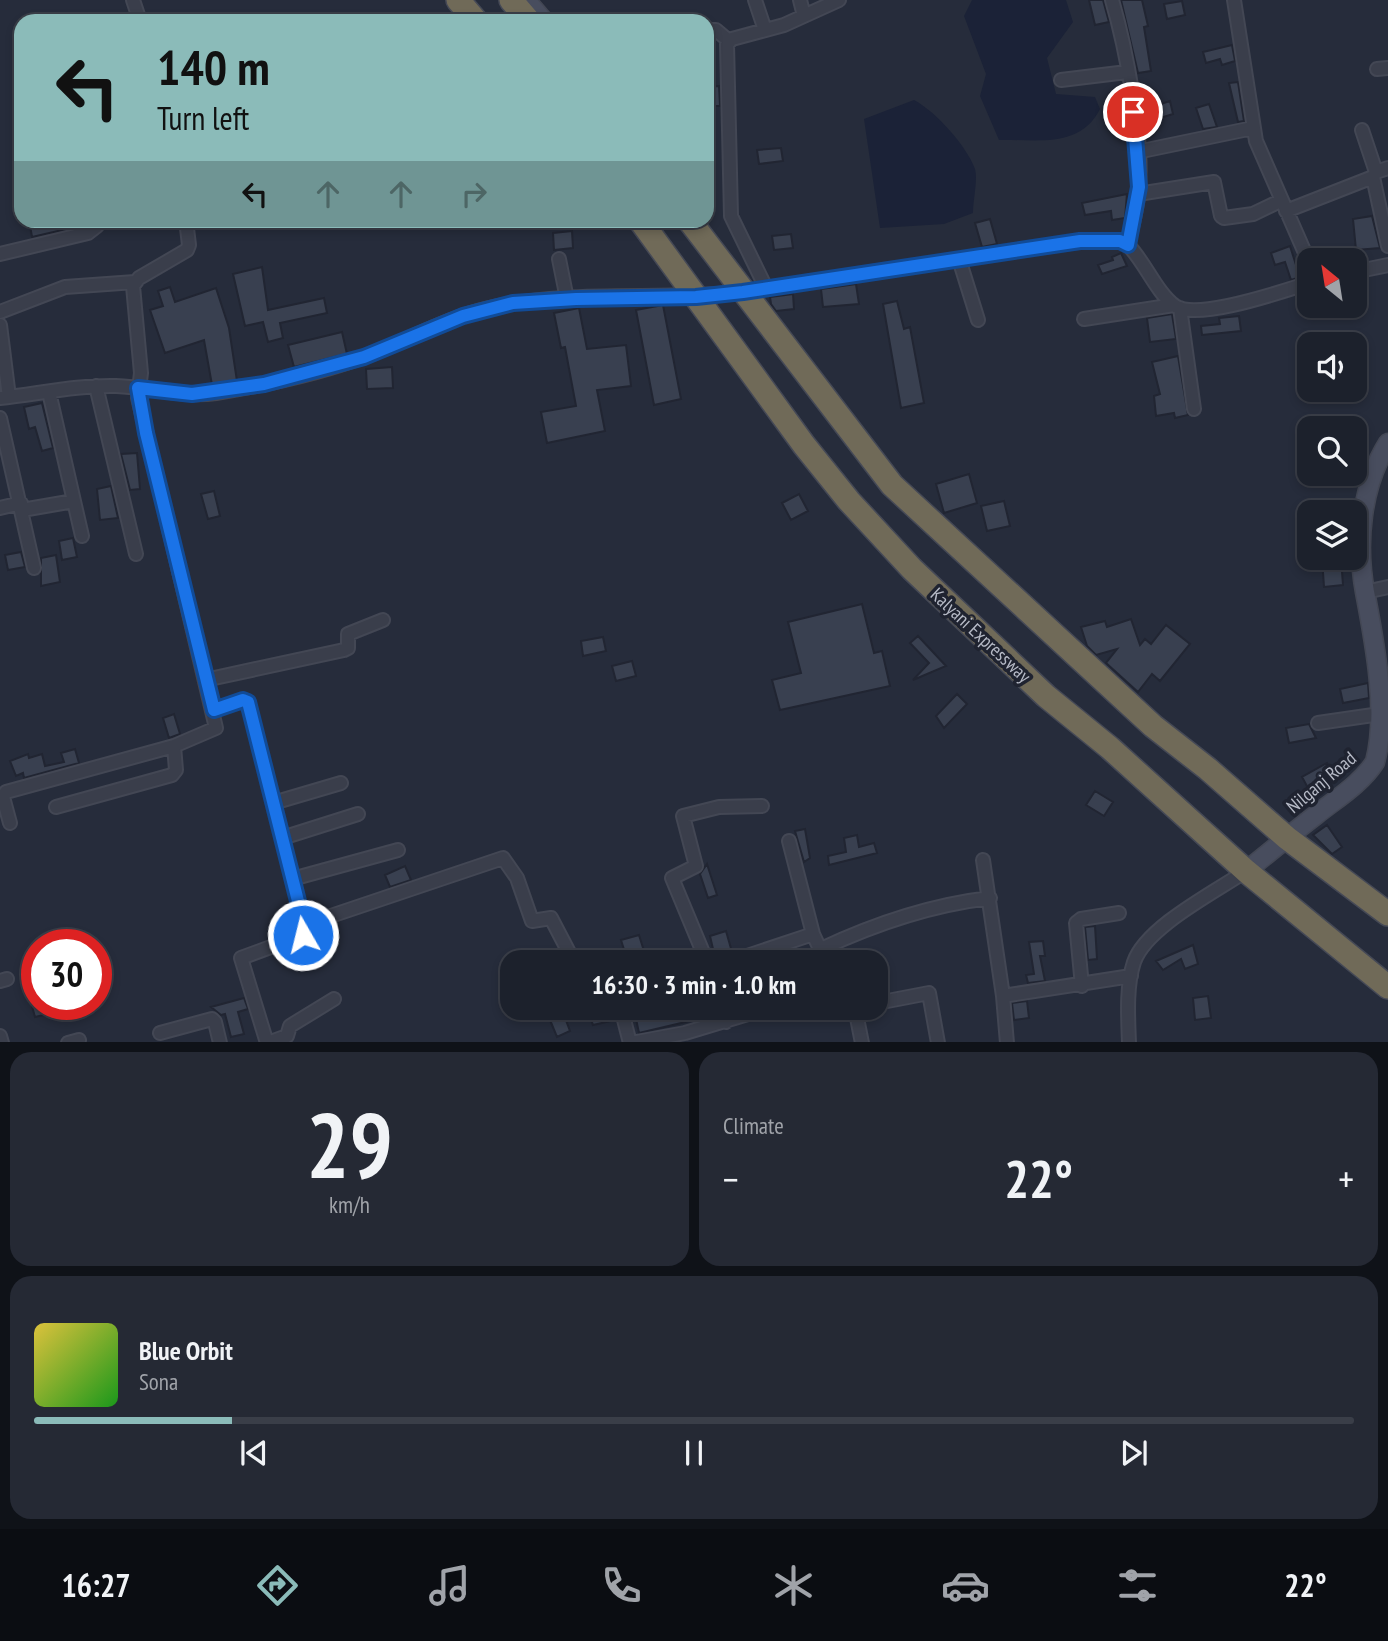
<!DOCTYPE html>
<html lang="en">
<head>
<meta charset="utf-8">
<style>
  body { margin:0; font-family:"PT Sans Narrow",sans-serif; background:#252934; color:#f1f3f6; height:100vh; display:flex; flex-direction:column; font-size:26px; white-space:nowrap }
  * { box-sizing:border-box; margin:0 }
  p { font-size:23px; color:#a0a3a9 }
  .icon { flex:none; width:38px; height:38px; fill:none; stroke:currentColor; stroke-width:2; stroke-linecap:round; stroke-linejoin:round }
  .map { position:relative; height:1042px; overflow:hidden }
  .details { display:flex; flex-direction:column; gap:10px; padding:10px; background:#0f1218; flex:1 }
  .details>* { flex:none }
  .top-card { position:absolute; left:14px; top:14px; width:700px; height:214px; border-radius:21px; box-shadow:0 4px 10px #0003,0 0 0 2px #3a3e48; background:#8bbbb9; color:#111; overflow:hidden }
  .needle { width:46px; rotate:330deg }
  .controls { position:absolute; left:1297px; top:248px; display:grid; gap:14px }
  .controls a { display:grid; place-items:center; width:70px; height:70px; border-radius:14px; background:#1c212c; box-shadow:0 4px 10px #0003,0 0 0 2px #3a3e48; font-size:35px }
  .speed { position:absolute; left:21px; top:929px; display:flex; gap:14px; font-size:35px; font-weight:700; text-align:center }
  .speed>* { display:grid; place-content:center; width:91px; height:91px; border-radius:50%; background:#1c212c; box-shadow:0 4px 10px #0003,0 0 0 2px #3a3e48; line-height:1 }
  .speed .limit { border:10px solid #d22; background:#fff; color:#111 }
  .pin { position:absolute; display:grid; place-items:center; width:60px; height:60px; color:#fff; margin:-30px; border:4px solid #fff; border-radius:50%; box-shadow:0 2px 7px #0007 }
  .me { position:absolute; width:77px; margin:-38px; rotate:352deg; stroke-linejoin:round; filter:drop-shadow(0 0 5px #0008) }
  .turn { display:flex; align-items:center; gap:24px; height:147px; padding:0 28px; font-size:32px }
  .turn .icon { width:91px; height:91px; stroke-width:2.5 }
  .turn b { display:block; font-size:49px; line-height:60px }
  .lanes { display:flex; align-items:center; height:66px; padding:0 28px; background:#0003; justify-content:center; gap:35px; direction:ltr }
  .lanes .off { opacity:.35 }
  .big { font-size:52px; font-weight:700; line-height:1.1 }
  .details .widget { flex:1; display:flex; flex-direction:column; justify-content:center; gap:10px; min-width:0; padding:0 24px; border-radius:21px; background:#252934 }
  .details .dial { align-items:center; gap:0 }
  .dial b { font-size:91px; line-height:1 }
  .song { display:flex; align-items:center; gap:21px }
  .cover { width:84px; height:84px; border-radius:10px; background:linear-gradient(135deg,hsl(50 70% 55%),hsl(120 70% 35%)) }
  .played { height:7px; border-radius:4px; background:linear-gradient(90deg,#8bbbb9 15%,#3a3e48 15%) }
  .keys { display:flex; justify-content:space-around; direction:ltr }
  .heat { display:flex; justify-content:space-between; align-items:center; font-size:38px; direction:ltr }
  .details .tiles { flex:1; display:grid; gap:10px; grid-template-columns:1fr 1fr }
  .widget:last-child { grid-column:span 2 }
  .trip { position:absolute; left:500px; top:950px; width:388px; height:70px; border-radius:21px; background:#1c212c; box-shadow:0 4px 10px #0003,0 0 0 2px #3a3e48; font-weight:700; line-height:70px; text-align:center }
  .dock { display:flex; height:112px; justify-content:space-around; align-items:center; background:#0b0d12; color:#a0a3a9 }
  .dock .icon { width:49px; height:49px }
  .dock .current { color:#8bbbb9 }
  .dock b { font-size:32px; color:#f1f3f6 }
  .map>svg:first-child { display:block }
  .water { fill:#1b2237 }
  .building { fill:#394050; stroke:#212532; stroke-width:2 }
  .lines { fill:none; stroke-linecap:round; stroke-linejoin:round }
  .street-casing { stroke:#434754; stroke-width:16 }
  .secondary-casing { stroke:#434754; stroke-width:21 }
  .highway-casing { stroke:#454956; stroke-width:26 }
  .street { stroke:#3a3e4b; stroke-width:12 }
  .secondary { stroke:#484d5e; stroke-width:18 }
  .highway { stroke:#706a58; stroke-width:23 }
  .route-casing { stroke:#114b97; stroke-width:18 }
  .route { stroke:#1a73e8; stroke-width:12 }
  .labels { text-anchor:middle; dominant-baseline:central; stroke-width:7; stroke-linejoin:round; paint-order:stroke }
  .street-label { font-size:19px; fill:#b6bac6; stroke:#1f2330 }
</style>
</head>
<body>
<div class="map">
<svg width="1388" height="1043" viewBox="0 0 1388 1043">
  <rect width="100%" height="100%" fill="#262c3b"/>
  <!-- water -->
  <path class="water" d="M972 0H1066L1073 22 1047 58 1056 94 1095 97 1100 109C1080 149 1037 139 999 140L980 96 986 74 964 16Z
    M914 100C935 111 966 145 975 169 978 180 973 200 973 213L944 224 880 228 864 119Z"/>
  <!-- building -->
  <path class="building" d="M1089 0H1103L1109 22 1095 25Z
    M1121 0H1142L1148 26 1144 27 1151 71 1138 73Z
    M1182 1 1185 15 1167 19 1164 4Z
    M1232 45 1235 61 1222 65 1220 59 1206 63 1203 52Z
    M1238 82 1244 121 1238 122 1229 83Z
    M719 86 720 106H707V87Z
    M1170 101 1173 114 1154 120 1151 107Z
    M1209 104 1217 127 1203 129 1196 108Z
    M781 148 783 161 759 164 757 150Z
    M1127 194 1125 218 1112 220 1111 211 1085 215 1082 203Z
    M1372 216 1380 248 1356 250 1353 219Z
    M990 219 997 244 982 247 975 223Z
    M29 220H70L71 228 32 237Z
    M572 231 573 248 554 250 553 233Z
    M791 234 793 248 774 250 772 236Z
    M1290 246 1297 268 1300 267 1304 276 1291 280 1285 262 1275 265 1271 253Z
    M1121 253 1127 266 1102 274 1098 265 1113 260 1112 257Z
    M262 267 268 310 324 298 327 313 280 323 283 338 268 342 263 322 245 326 233 274Z
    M856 284 859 304 823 307 821 289Z
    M170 287 175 302 216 288 229 328 237 381 212 385 204 340 165 353 150 310 163 306 158 291Z
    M793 294 794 309 776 311 771 304 770 297Z
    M897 301 904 329 910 327 924 403 901 408 883 304Z
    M663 305 681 399 654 405 636 310Z
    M579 308 587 349 626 345 631 386 597 390 605 431 547 443 541 412 576 406 565 347 561 348 554 313Z
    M1172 314 1176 339 1150 342 1147 318Z
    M1239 316 1241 331 1202 335 1201 326 1220 324 1219 318Z
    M342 332 347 354 294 367 288 345Z
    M1178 356 1188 415 1175 418 1174 413 1156 416 1154 396 1160 394 1152 362Z
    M392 367 393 388 367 389 366 369Z
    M42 403 53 448 42 451 35 427 29 429 24 407Z
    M137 453 140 489 130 490 121 454Z
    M969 474 977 503 944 513 936 484Z
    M111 486 118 518 100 520 97 489Z
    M214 491 220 516 208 519 201 494Z
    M799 494 808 511 791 520 782 503Z
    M1004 501 1010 526 987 531 981 506Z
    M73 538 77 557 62 560 59 541Z
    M21 552 25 567 8 570 5 555Z
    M56 555 60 582 41 586V558Z
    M1322 558H1341L1343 585 1324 587Z
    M862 604 874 653 882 651 890 686 780 710 772 680 801 673 788 622Z
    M1131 619 1140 645 1145 639 1151 644 1166 625 1190 644 1160 681 1152 674 1138 692 1106 663 1117 649 1096 655 1087 646 1081 627 1105 621 1107 627Z
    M918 636 946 666 913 680 929 663 910 643Z
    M603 637 606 651 583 656 581 641Z
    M632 661 636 676 616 681 612 666Z
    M1368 683 1369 698 1343 703 1340 689Z
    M957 694 967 704 944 728 936 716Z
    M174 714 180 734 169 738 163 718Z
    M1309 724 1316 738 1289 743 1286 728Z
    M75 749 79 763 24 778 23 773 16 776 10 761 28 754 29 758 42 754 45 766 64 762 61 753Z
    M1327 763 1333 773 1308 788 1302 777Z
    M1095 791 1113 802 1104 816 1086 805Z
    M1327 825 1342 847 1332 854 1313 835Z
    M805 829 810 858 804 862 795 831Z
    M857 835 859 847 874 843 877 853 829 865 828 856 846 852 844 838Z
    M707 864 717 895 708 898 700 874Z
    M405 866 411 880 390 887 385 875Z
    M1095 926 1097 959 1088 960 1085 927Z
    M726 931 732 952 723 956 720 962H716L710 936Z
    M639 935 644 951 626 956 621 940Z
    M1043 941 1045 956H1040L1045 981 1028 983 1026 975 1034 974 1029 942Z
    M1193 945 1198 964 1185 969 1181 959 1163 970 1156 961Z
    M33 979 37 1004H46L48 1014 35 1017 25 981Z
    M1208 996 1211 1018 1195 1020 1193 998Z
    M244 998 248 1009 238 1012 244 1034 231 1037 225 1014 221 1015 211 1007Z
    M1027 1001 1029 1018 1014 1020 1012 1003Z
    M587 1008H612L615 1020 593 1025Z
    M662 1008H713L715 1015 639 1033 636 1019 664 1012Z
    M564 1015 570 1031 557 1037 550 1020Z"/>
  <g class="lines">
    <defs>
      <path id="street" d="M133 0 140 21
        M755 0 765 30
        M800 0 804 16
        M1112 0C1126 48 1143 137 1139 187 1138 206 1132 226 1128 245
        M1234 0 1256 141 1309 262
        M707 30H716L729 41
        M1377 69 1388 68
        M1061 80 1127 72
        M1362 130 1376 172
        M1137 152 1253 128
        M1388 168 1376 172 1373 177 1388 246
        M1138 194 1214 182 1221 216 1224 218 1253 214 1280 201
        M1286 211 1373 177
        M0 254 88 233 97 226
        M559 259 567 299
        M959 259 978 320
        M1354 272 1388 265
        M766 288 731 216 727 44 732 39 784 25 839 0
        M1180 308 1194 409
        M0 312 65 287 135 282
        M1084 319 1174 305
        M0 325 9 397
        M96 386 136 554
        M49 392 82 536
        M0 398C38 394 78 385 116 386 150 387 183 398 216 393 266 385 319 374 366 356 407 341 446 318 489 308 572 289 660 301 743 292L1080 241H1120L1128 245C1145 262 1156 292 1175 306 1198 321 1283 291 1309 283
        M0 418 34 568
        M0 508 21 503
        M22 510 74 501
        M1365 592 1388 587
        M205 680 344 650 348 648V634L383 620
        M214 710 243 700 248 702 305 929 303 935 241 958 267 1043
        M1318 723 1387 713
        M273 803 341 783
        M56 807 172 775 176 770 174 746
        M10 823 3 797 6 792 174 746 216 728 138 398 141 373 133 286 139 278 187 250 189 245 186 220
        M282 838 358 814
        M789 841 813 934 826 962
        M983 860 1003 996 1131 976
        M292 879 398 850
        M304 925 503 858 517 878 532 921 551 918 574 962
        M819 950C874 924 930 905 990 898
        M707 962 672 878 696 866 683 816 719 807 762 806
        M729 962 813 934
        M0 981 7 979
        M1082 986 1076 923 1081 919 1119 913
        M1003 996 1007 1043
        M877 1003 929 993 938 1043
        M621 1008 630 1043
        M722 1008 726 1022
        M855 1008 862 1043
        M556 1009 560 1008
        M160 1033 212 1019 215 1022 220 1043
        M0 1036 2 1043
        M68 1043 79 1040
        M268 1043 287 1036 290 1026 334 999
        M631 1043 685 1033 768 1008
        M1129 1043C1128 1017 1126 986 1134 962 1146 927 1215 892 1246 871"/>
      <path id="secondary" d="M526 0 544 21
        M1246 871C1269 853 1292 833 1316 815 1336 799 1361 784 1375 762 1388 713 1375 644 1365 592 1356 543 1361 486 1388 443"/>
      <path id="highway" d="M458 0 476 21
        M511 0 529 21
        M640 220 804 445 849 501 912 569 1046 696 1110 748 1246 871 1388 987
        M689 220 892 485 1153 726 1208 769 1287 838 1388 914"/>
    </defs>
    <!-- street casing -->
    <use href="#street" class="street-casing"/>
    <!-- secondary casing -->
    <use href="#secondary" class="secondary-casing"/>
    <!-- highway casing -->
    <use href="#highway" class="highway-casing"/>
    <!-- street -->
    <use href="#street" class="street"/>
    <!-- secondary -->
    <use href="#secondary" class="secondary"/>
    <!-- highway -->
    <use href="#highway" class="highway"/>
  </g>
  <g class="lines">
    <defs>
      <path id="route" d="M303 935 304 925 248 702 243 700 214 710 146 433 138 388 192 394 264 384 364 357 463 316 513 303 576 299 696 297 743 292 1080 241H1120L1128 245 1139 187 1133 112"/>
    </defs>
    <!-- route casing -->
    <use href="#route" class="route-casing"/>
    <!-- route -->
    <use href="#route" class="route"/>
  </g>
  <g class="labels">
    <!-- street labels -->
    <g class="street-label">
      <text transform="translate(981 635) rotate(43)">Kalyani Expressway</text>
      <text transform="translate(1321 782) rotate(-40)">Nilganj Road</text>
    </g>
  </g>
</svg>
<div class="controls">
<a><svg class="needle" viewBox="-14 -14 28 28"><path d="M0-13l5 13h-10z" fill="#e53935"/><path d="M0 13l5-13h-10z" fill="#a0a3a9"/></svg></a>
<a><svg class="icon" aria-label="sound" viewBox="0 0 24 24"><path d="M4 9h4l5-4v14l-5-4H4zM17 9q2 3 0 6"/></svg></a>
<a><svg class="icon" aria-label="search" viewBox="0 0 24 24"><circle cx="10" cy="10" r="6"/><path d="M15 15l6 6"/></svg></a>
<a><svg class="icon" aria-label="layers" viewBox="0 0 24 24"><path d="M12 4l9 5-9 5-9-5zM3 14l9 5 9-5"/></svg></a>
</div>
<div class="speed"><div class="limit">30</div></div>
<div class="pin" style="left:1133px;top:112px;background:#d93025"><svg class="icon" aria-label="arrive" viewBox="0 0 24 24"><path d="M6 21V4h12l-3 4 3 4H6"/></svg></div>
<svg class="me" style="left:303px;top:935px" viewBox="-20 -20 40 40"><circle r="17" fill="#1a73e8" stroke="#fff" stroke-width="3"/><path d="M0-11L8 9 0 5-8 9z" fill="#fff"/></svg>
<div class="trip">16:30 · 3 min · 1.0 km</div>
<div class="top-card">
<div class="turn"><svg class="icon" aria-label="left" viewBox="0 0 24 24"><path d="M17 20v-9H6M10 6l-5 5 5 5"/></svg><div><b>140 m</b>Turn left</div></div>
<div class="lanes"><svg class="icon" aria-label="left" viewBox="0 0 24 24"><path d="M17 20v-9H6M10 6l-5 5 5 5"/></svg><svg class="icon off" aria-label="ahead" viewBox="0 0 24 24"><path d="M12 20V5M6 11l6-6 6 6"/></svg><svg class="icon off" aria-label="ahead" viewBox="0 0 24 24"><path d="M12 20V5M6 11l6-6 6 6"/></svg><svg class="icon off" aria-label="right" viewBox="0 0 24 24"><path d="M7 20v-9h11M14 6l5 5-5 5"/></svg></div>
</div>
</div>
<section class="details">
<div class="tiles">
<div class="widget dial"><b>29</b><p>km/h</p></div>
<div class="widget"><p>Climate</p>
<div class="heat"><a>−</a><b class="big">22°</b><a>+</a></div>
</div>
<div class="widget">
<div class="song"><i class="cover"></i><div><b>Blue Orbit</b><p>Sona</p></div></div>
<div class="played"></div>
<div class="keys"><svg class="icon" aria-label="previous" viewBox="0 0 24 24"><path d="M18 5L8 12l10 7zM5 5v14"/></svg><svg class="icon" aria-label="pause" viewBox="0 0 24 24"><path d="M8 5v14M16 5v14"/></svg><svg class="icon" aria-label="next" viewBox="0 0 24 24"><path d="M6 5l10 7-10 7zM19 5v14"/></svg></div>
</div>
</div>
</section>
<nav class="dock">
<b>16:27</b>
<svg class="icon current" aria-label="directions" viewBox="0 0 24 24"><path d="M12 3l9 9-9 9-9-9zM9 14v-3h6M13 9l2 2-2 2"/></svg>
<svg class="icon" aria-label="music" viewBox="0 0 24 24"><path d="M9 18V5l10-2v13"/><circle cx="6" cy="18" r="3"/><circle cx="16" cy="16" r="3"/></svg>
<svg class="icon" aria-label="phone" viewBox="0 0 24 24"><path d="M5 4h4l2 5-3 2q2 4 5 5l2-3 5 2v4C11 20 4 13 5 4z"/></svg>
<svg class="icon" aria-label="climate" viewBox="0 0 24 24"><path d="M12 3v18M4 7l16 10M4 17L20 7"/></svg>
<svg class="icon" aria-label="car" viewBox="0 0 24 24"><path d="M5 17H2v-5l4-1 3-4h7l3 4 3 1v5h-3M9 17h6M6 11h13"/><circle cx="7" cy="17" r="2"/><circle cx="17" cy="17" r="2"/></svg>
<svg class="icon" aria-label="filters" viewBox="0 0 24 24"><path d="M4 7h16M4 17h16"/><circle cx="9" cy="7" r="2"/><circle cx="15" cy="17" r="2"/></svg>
<b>22°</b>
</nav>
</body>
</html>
